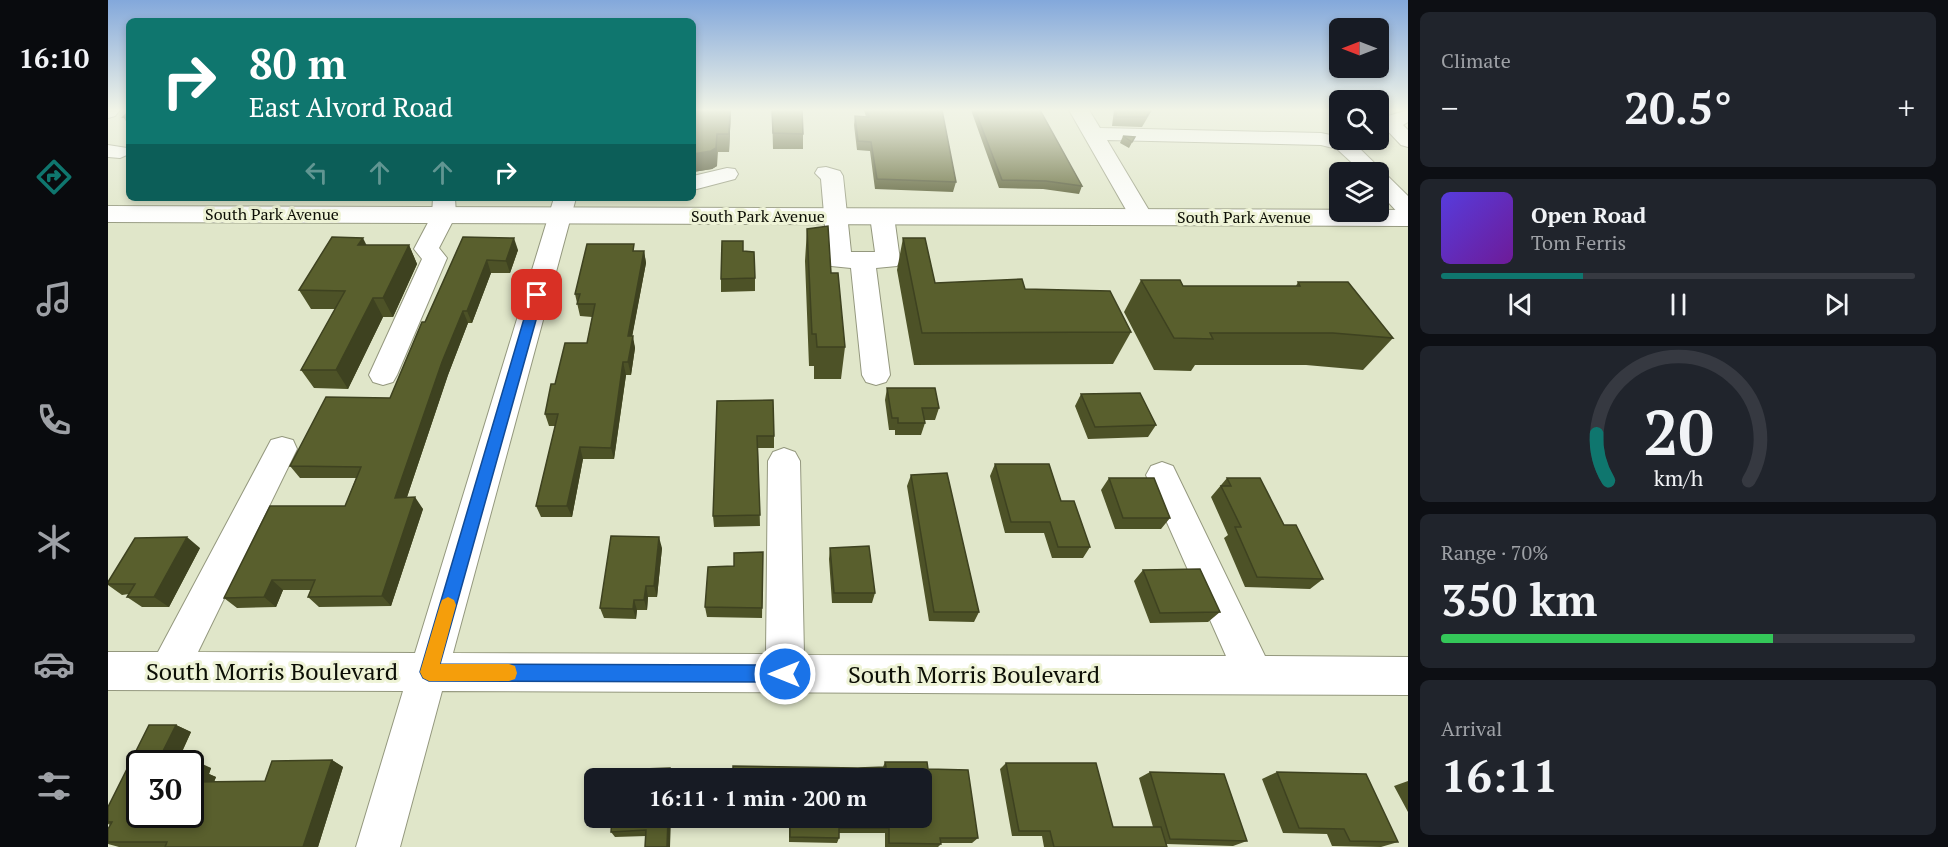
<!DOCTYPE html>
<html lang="en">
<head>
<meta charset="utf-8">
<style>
  body { margin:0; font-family:"PT Serif",serif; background:#20242c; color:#f1f3f6; height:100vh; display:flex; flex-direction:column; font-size:22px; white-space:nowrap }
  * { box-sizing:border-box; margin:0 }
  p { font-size:20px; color:#9ea1a6 }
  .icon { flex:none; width:33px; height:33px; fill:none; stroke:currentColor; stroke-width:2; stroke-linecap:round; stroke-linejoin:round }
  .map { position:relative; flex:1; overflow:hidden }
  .sheet { display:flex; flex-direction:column; gap:12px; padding:12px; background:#0d0f14; width:540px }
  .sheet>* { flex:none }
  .top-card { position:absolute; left:18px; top:18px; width:570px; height:183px; border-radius:9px; box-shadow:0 3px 9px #0003; background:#0f766e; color:#fff; overflow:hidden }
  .needle { width:39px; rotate:270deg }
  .buttons { position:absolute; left:1221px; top:18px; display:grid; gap:12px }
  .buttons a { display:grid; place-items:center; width:60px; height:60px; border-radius:9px; background:#171b24; box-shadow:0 3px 9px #0003; font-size:30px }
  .speed { position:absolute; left:18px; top:750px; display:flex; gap:12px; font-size:30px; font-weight:700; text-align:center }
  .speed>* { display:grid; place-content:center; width:78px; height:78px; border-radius:50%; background:#171b24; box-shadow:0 3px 9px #0003; line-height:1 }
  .speed .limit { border:3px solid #111; border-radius:9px; background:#fff; color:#111 }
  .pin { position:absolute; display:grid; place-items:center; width:51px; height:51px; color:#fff; margin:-26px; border-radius:12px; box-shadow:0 3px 9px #0006 }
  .me { position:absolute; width:66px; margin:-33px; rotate:270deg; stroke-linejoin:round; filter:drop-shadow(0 0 4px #0008) }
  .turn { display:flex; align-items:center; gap:21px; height:126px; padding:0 24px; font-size:27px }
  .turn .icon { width:78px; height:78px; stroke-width:2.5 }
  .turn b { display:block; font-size:42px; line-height:51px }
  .lanes { display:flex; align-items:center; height:57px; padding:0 24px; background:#0003; justify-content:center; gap:30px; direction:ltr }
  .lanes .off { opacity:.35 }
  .big { font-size:45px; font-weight:600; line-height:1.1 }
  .sheet .tile { flex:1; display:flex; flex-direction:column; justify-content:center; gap:9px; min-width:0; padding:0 21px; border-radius:9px; background:#20242c }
  .sheet .dial { align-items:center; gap:0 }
  .dial svg { height:156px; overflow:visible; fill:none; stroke:#363941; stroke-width:7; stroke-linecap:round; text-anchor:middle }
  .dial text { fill:#f1f3f6; stroke:none }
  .song { display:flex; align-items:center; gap:18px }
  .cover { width:72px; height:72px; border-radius:9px; background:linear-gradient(135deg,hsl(250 70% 55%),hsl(280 70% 35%)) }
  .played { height:6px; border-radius:3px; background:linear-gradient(90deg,#0f766e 30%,#363941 30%) }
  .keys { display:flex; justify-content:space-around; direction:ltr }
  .heat { display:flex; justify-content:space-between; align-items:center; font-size:33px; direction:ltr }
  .charge { height:9px; border-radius:4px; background:linear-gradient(90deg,#34c759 70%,#363941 0) }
  .trip { position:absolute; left:476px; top:768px; width:348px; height:60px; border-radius:9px; background:#171b24; box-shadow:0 3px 9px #0003; font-weight:600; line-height:60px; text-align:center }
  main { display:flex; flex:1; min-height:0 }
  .dock { display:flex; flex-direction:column; width:108px; justify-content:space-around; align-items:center; background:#090b0e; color:#9ea1a6 }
  .dock .icon { width:42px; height:42px }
  .dock .current { color:#0f766e }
  .dock b { font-size:27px; color:#f1f3f6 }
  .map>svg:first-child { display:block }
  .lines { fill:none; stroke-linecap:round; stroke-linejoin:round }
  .minor-casing { stroke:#94987e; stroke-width:2 }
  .major-casing { stroke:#94987e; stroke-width:2 }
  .minor { fill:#fff; fill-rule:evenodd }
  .major { fill:#fff; fill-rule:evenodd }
  .wall { fill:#4d5227 }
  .shaded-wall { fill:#3e4220 }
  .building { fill:#595f2d; stroke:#3e4220; stroke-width:1.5; fill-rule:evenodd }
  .route { fill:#1a73e8; stroke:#114b97; stroke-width:1.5 }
  .slow { fill:#f59e0b }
  .labels { text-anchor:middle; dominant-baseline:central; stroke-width:6; stroke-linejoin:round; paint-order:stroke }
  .far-street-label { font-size:16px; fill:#0c0e05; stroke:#eef3d6 }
  .near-street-label { font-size:24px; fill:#0c0e05; stroke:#eef3d6 }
</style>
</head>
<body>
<main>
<nav class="dock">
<b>16:10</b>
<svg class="icon current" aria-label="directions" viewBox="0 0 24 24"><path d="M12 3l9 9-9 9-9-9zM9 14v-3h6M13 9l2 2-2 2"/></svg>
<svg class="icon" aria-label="music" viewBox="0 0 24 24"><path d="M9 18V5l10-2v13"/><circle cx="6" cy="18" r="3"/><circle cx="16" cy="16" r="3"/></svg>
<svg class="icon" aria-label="phone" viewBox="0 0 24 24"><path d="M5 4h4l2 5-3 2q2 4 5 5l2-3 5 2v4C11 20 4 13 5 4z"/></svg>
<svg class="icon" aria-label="climate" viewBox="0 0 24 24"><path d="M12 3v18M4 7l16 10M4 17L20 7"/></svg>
<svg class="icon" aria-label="car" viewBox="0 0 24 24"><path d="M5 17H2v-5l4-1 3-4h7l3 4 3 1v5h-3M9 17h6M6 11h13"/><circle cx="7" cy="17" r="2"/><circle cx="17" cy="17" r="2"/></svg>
<svg class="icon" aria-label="filters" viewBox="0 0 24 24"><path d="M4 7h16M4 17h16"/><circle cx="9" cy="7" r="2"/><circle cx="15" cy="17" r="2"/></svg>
</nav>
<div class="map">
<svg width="1300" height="847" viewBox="0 0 1300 847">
  <rect width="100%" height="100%" fill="#e0e6c9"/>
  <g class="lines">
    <defs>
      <path id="minor" d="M0 110H12L7 116 0 118Z
        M961 110H981L992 128 1213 133 1232 137V140H1243L1300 196V217L1292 215 1270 191V172H1254L1229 149 1213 145 999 140 1045 217 1041 222H1025Z
        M1300 110V122L1295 125 1300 130V147L1293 145 1275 126 1280 116Z
        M0 145 19 148 21 154 12 158 0 157Z
        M718 167 732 171 735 176 743 252H767L762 216 766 211H782L786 216 792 260 789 266 768 268 782 375 778 382 768 385 758 382 754 375 743 268 723 266 720 260 713 179 707 173 710 168Z
        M619 168 627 169 630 174 627 179 585 190V176Z
        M325 198H347L348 215 331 248 339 258 289 375 285 382 275 385 265 382 261 375 314 259 306 249 324 215Z
        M446 198H468L345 653 658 654 660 461 665 452 676 448 687 452 692 461 696 655 1118 656 1038 475 1043 466 1054 462 1065 466 1157 656 1300 657V695L334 691 292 847H248L295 691 0 690V652H50L163 440 174 437 185 440 189 449 90 652 307 653Z"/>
      <path id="major" d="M0 206 1300 210V226L0 222Z"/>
    </defs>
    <!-- minor casing -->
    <use href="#minor" class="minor-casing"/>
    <!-- major casing -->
    <use href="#major" class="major-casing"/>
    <!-- minor -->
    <use href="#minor" class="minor"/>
    <!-- major -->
    <use href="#major" class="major"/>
  </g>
  <!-- wall -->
  <path class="wall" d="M585 110H623L621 152H610L609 166 604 169 585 172Z
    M664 110H694L695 134V149H665Z
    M756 110H834L848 182 845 192 767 189 762 151 749 150 746 125 747 116 758 117Z
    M863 110H932L974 186 971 194 935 189 891 188Z
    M1006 110H1044L1034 127 1004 126Z
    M21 111V125L15 117Z
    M1015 136 1027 137 1021 148 1012 143Z
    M699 229 723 273 737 347 733 379H706V366H701L697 261Z
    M355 237 410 250 402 273H383L364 323H360L340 375 299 497 315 509 283 606 211 607 200 597 203 590H175L168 607 129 608 116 598 237 506 248 478H192L182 466 282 398 317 322Z
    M795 238 827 283 917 289 1023 332 1005 364 806 365 789 270Z
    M259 245H301L309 264 285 317H275L240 389 206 388 193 370 227 309H203L191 290Z
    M527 251H536L538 263 524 336 527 348 523 375H518L506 459H475L464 517H433L428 506 447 426H441L437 414 447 384 479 343 484 317 472 316 467 294Z
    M635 251 647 278V291L613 292V279Z
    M1033 280 1075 286H1188L1190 282 1285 338 1255 370 1198 365H1087L1083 371 1046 370 1016 312Z
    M779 388 831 408 827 420H816L817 423 813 435H787V430H781L777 400Z
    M973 394 1048 425 1040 437 980 439 967 406Z
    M609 401 666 436V448H650L652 526 606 527 605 516Z
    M887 464 953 501 982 547 975 558H944L936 533H897L882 476Z
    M803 475 871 612 866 622 821 621 799 486Z
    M1001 478 1062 518 1053 529H1007L993 490Z
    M1119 478 1176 525 1215 579 1202 589 1137 587 1116 538 1120 535 1103 497Z
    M92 548 61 607H34L19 597 21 594 14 595 0 585V582Z
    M554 548 549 597H540L539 610H529L528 619 496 618 492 608Z
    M722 548 767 593 764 603H724L721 559Z
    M655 552 654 618 599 617 597 607 626 566Z
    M1035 570 1112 612 1100 622 1042 623 1026 581Z
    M68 725 83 732 70 761 103 768 101 774 108 777 106 782 157 781 224 760 235 767 210 847H11L0 844V829L2 825 0 824V807Z
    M777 762 820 769 870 838 864 843H833V844L830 847H777V833H731V838L729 843 681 842V826L624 825V818L750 768 775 767Z
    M898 763 1005 827H1045L1031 778 1042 772 1139 841 1125 846 1058 844 1059 847H936L934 836H904L892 769Z
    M1169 772 1290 842 1273 847 1224 846 1219 834 1175 833 1154 779Z
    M1300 781V812L1286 786Z
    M563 818 538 836 507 837 503 832Z"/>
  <!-- shaded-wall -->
  <path class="shaded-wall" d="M622 110H623L621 152V134Z
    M609 134V166L604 169 585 172V154Z
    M255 238 264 256 250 245Z
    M406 238 410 250 402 273 398 261Z
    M301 245 309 264 285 317 275 298Z
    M536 251 538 263 522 348 520 336Z
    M379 260 383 273 364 323 359 311Z
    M265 298 275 317 240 389 228 370Z
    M355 311 360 323 340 375 295 509 287 498 334 362Z
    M525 336 527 348 523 375 520 362Z
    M515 362 518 375 506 459 503 448Z
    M472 447 475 459 464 517 459 506Z
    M307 497 315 509 283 606 274 596Z
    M79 537 92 548 61 607 46 597Z
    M551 537 554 548 549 597 546 586Z
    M164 580 175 590 168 607 156 597Z
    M538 586 540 597 539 610 536 600Z
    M526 600 529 610 528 619 525 609Z
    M68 725 83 732 68 764 50 761Z
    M224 760 235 767 210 847H195Z
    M88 761 103 768 101 774 108 777 103 789 88 782 84 770Z
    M562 768 564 775V778H561Z
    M560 818H563L562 847H559Z"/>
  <!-- building -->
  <path class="building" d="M585 110H622L621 134H609L608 148 603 151 585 154Z
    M664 110H694L695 134 665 133Z
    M759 110H834L848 182 769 179 763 142 750 141 747 116 761 117Z
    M867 110H932L974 186 938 181 894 180Z
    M1008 110H1043L1038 117H1008Z
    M21 111V117H15Z
    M1015 136 1027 137 1024 142Z
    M720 226 723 273H730L737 347H709L708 334H704L699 229Z
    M224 237 255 238 250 245H301L275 298H265L228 370H193L237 291 191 290Z
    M355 237 406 238 398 261 379 260 359 311H355L334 362 287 498 307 497 274 596 200 597 207 580H164L156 597 116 598 162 506H237L253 467 182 466 218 397 282 398 314 322H317Z
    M795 238H817L827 283 914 279 917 289 1002 291 1023 332 814 333Z
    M614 241H635V251L646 252 647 278 613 279Z
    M479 244H526L525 251H536L520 336H525L520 362H515L503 448 472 447 459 506H428L450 414H437L443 384H447L457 343H479L487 304H469L472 294H467Z
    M1033 280H1072L1075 286H1192L1190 282H1240L1285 338 1225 333H1102L1105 339 1066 338Z
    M779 388H827L831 408H814L817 423H790V418H784Z
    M1032 393 1048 425 987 427 973 394Z
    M665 400 666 436H649L652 515 605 516 609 401Z
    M887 464H941L953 501H966L982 547H950L942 522H903Z
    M839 473 871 612H826L803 475Z
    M1001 478H1046L1062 518H1015Z
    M1119 478H1152L1176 525H1188L1215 579 1149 577 1127 527H1133L1113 486H1123Z
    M503 536 551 537 546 586H538L536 600H526L525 609 492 608Z
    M79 537 46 597H19L27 584H0V582L27 538Z
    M761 546 767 593H726L722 548Z
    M655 552 654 608 597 607 600 567 626 566V553Z
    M1092 569 1112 612 1052 613 1035 570Z
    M41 725H68L50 761H88L84 770H93L88 782 157 781 164 761 224 760 195 847H57L59 842H0V829L4 822H0V807ZM32 764H82V814H32Z
    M777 762H819L820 769 860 770 870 838H832L833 844 781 843V828H731V838L682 837V820H624V818H813V778H625V766L750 768 778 767Z
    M898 763H988L1005 827H1053L1059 847H946L942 831H911Z
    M562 768 561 778H507V770Z
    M1042 772 1116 774 1139 841 1062 839Z
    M1169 772 1258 774 1290 842 1242 841 1236 829 1191 828Z
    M504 818H560L559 847H537L538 830 503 832Z"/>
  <!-- sky -->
  <linearGradient id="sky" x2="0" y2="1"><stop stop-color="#83a8db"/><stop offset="0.48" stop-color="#f1f4e7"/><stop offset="1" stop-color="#f1f4e7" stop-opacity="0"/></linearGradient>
  <rect width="1300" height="229" fill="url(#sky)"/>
  <!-- route -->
  <path class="route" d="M429 291 435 295 332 664 677 665 683 667 685 674 683 680 677 682 321 681 315 678 312 672 423 295Z"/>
  <!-- slow -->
  <path class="slow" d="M340 597 346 600 348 605 332 664H401L407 666 409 673 407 679 401 681H321L315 678 312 672 332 605 334 600Z"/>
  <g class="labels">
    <!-- far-street labels -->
    <g class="far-street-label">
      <text x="164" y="214">South Park Avenue</text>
      <text x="650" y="216">South Park Avenue</text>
      <text x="1136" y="217">South Park Avenue</text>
    </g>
    <!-- near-street labels -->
    <g class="near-street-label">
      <text x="164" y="671">South Morris Boulevard</text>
      <text x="866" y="674">South Morris Boulevard</text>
    </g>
  </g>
</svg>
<div class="buttons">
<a><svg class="needle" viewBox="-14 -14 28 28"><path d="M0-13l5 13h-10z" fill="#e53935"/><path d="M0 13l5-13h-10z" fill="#9ea1a6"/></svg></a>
<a><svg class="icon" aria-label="search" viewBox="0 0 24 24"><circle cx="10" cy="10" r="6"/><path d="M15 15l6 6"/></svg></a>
<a><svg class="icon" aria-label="layers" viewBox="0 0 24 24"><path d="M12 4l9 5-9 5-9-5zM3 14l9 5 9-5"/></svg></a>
</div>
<div class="speed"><div class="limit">30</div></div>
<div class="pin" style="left:429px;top:295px;background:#d93025"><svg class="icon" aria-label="arrive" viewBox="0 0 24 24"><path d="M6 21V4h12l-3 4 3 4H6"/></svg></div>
<svg class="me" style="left:677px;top:674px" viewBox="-20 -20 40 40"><circle r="17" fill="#1a73e8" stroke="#fff" stroke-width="3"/><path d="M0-11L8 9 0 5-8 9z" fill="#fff"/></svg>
<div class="trip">16:11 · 1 min · 200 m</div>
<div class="top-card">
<div class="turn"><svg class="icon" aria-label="right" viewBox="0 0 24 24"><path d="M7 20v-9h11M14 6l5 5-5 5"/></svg><div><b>80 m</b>East Alvord Road</div></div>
<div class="lanes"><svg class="icon off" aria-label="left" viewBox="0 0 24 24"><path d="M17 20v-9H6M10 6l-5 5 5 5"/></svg><svg class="icon off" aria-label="ahead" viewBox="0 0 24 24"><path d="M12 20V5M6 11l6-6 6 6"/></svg><svg class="icon off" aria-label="ahead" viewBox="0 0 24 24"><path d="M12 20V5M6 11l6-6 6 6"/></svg><svg class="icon" aria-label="right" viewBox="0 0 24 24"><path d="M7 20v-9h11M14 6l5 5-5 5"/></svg></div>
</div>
</div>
<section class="sheet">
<div class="tile"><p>Climate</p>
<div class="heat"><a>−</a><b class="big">20.5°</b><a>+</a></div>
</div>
<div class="tile">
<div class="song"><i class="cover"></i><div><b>Open Road</b><p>Tom Ferris</p></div></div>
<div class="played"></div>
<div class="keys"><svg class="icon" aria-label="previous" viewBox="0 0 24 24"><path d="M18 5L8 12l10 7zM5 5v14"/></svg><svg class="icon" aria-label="pause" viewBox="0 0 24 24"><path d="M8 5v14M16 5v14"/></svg><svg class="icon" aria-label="next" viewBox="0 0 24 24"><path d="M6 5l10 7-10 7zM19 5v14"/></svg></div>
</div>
<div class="tile dial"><svg viewBox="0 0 100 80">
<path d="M14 69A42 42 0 1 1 86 69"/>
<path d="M14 69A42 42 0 0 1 8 45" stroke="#0f766e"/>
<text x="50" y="56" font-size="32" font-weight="700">20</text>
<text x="50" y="72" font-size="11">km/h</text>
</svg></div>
<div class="tile"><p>Range · 70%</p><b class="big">350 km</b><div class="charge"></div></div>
<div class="tile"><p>Arrival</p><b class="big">16:11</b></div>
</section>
</main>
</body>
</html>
